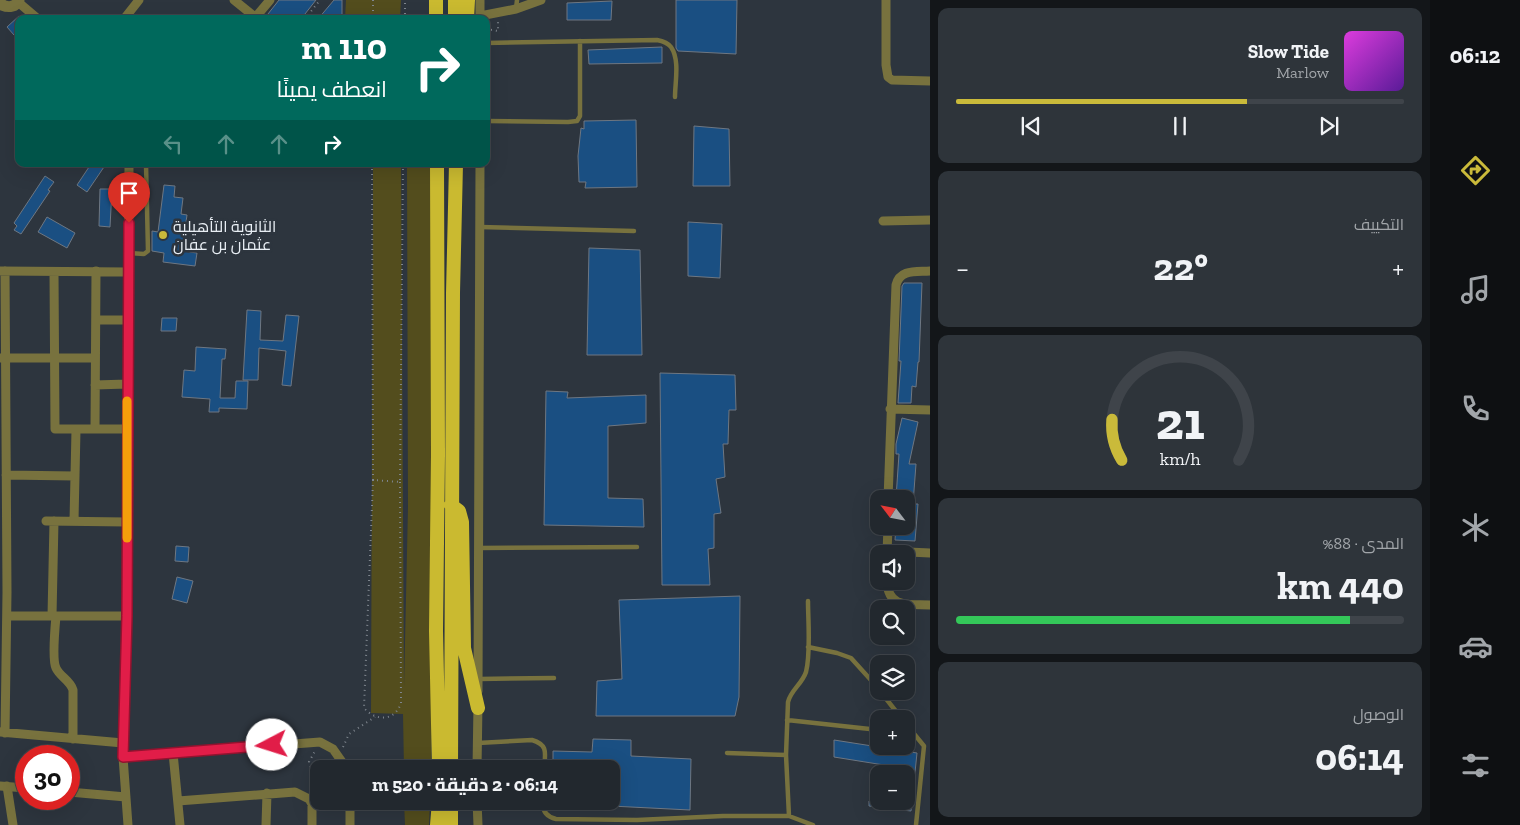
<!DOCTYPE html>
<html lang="ar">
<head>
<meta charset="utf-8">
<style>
  body { margin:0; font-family:"Zilla Slab",Cairo,serif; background:#2e343a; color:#f1f3f6; direction:rtl; height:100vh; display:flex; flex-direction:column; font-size:19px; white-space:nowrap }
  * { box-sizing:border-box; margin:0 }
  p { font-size:16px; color:#a2a6aa }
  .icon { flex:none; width:28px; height:28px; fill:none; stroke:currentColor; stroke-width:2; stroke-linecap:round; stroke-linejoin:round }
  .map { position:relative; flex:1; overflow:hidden; direction:ltr }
  .drawer { display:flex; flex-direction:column; gap:8px; padding:8px; background:#131619; width:500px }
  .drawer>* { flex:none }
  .guide { position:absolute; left:15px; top:15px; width:475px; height:152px; border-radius:10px; box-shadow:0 5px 20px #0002,0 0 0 1px #3f444a; direction:rtl; background:#00695c; color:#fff; overflow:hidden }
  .needle { width:32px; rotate:302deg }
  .buttons { position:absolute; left:870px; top:490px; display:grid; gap:10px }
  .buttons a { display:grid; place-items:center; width:45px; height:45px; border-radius:10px; background:#22282e; box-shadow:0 5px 20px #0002,0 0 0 1px #3f444a; font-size:25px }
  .speed { position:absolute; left:15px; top:745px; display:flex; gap:10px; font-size:25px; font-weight:700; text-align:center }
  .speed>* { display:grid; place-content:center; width:65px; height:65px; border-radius:50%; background:#22282e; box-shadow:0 5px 20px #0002,0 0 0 1px #3f444a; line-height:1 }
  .speed .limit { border:8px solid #d22; background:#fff; color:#111 }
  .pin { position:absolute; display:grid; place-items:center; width:42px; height:42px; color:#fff; margin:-51px -21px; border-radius:50% 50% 50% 0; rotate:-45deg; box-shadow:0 0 5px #0007 }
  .pin .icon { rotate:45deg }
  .me { position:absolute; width:55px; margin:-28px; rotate:265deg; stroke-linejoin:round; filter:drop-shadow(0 0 4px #0008) }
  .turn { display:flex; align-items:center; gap:18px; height:105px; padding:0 20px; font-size:22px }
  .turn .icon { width:65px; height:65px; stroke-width:2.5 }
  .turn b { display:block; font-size:35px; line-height:42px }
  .lanes { display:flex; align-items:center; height:48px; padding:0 20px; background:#0003; justify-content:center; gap:25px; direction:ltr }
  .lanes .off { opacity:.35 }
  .big { font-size:38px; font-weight:700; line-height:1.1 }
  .drawer .widget { flex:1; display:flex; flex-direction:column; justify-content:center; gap:8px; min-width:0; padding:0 18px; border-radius:10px; background:#2e343a }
  .drawer .dial { align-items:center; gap:0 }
  .dial svg { height:130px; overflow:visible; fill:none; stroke:#3f444a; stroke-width:7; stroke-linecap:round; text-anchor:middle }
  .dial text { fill:#f1f3f6; stroke:none }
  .song { display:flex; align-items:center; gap:15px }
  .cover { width:60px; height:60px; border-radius:8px; background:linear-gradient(135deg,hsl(300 70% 55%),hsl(270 70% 35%)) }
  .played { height:5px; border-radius:2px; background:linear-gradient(90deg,#caba3a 65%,#3f444a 65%) }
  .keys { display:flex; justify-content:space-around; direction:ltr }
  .heat { display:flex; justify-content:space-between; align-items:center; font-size:28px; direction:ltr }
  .charge { height:8px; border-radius:4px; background:linear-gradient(90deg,#34c759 88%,#3f444a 0) }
  .trip { position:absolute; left:310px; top:760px; width:310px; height:50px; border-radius:10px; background:#22282e; box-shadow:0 5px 20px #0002,0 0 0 1px #3f444a; font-weight:700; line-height:50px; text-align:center; direction:rtl }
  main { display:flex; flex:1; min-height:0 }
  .tab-bar { display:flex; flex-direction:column; width:90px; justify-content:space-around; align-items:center; background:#0e1012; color:#a2a6aa }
  .tab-bar .icon { width:35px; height:35px }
  .tab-bar .current { color:#caba3a }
  .tab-bar b { font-size:22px; color:#f1f3f6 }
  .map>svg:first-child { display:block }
  .green { fill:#534d1d }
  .building { fill:#1a4f82; stroke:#6e7782 }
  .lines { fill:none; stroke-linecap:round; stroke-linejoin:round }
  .path { stroke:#7f868e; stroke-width:2; stroke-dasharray:1 4; stroke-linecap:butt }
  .service { stroke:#78723e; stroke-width:4.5 }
  .minor { stroke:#78723e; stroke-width:9 }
  .tertiary { stroke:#78723e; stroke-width:11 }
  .trunk { stroke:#caba30; stroke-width:14 }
  .route-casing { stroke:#92132f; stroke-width:12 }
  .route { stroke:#e11d48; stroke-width:9 }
  .slow { stroke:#f59e0b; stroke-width:9 }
  .poi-dot { fill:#caba3a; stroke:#2d353e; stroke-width:2 }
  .labels { text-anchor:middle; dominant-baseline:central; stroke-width:5; stroke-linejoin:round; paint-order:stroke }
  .poi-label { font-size:16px; fill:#e8eef4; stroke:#2d353e; text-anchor:start }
</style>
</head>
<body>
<main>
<nav class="tab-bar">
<b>06:12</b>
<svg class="icon current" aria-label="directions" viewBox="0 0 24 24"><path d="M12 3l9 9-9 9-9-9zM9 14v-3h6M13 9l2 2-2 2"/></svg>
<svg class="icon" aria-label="music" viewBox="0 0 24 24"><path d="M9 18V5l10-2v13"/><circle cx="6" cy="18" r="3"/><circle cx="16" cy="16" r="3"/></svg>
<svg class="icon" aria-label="phone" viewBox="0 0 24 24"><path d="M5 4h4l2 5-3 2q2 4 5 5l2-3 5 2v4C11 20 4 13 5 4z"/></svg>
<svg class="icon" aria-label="climate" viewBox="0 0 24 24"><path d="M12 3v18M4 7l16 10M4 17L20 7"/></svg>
<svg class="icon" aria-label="car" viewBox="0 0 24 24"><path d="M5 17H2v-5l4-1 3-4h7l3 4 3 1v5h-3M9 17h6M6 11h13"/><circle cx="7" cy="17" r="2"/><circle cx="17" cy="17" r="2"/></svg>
<svg class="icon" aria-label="filters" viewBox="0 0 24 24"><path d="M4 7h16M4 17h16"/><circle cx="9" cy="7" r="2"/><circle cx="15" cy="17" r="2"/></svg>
</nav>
<section class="drawer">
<div class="widget">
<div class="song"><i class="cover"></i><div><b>Slow Tide</b><p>Marlow</p></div></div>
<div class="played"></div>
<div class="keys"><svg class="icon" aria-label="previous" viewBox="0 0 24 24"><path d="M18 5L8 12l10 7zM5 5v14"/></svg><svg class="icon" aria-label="pause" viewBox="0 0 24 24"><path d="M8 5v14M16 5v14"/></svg><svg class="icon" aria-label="next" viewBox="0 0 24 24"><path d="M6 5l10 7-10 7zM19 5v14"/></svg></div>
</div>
<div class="widget"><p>التكييف</p>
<div class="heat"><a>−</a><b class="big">22°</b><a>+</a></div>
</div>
<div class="widget dial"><svg viewBox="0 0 100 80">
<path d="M14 69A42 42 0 1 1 86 69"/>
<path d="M14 69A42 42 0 0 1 8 44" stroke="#caba3a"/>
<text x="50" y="56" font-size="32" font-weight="700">21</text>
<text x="50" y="72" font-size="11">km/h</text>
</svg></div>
<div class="widget"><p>المدى · 88%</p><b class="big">440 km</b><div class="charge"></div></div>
<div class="widget"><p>الوصول</p><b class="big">06:14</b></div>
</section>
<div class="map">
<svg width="930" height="825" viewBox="0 0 930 825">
  <rect width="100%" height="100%" fill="#2d353e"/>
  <!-- green -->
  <path class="green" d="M346 0H401L400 19H345Z
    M373 164H401L404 688 408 507 407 164H431L433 509 431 769H404L403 714 371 713Z
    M404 801H430L429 825H405Z"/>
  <!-- building -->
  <path class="building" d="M279 0H316L301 19H264Z
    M334 0H342V19H318Z
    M676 0H737L736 54 678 51 676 48Z
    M612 1 611 20H567V3Z
    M19 16V31L14 35 7 27Z
    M662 47V63L589 64 588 50Z
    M636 120 637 187 585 188 586 182H579L578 156 581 128 584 129V121Z
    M694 126 729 129 730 186H693Z
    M91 164H106L87 192 77 185Z
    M45 176 54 182 48 190 50 191 21 234 14 230 17 226 14 223Z
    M164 185 175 186 174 197 183 198 181 214 187 215 182 251 197 253 195 266 163 262 164 253 152 251V231L158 232Z
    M100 189H112L110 227 99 226Z
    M47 217 75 233 67 248 38 232Z
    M688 222 722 224 720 278 688 276Z
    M589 248 640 250 642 355H587Z
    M904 283H922L919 362H918L916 387 912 386 911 403H898L901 361H899L902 286Z
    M247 310 261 311 260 340 283 341 286 315 299 316 291 386 282 385 286 351 259 348 258 380H243Z
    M162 318H177L176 331H161Z
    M196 347 226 349 225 359H222L220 398H235L236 381H248L247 409 219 408V412H209L210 399 182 397 184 370 195 371Z
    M660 373 735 375 736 410H729L728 444H723L725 477 716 479 721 513 714 514V548L708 549 710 585H662Z
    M546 391 568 392 567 398 646 395V423L608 426V498L643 499 644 527 544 525Z
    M902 418 918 422 909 464H916L913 504H918L915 541 895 540 896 526H906V499L896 498 899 454H896V444Z
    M176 546 189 547 188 562 175 561Z
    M177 577 193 581 187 603 172 599Z
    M740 596 739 697 735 716H596L597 681 622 679 619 600Z
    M593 739 631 740V756L691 759 690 810 611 806V769H553V751L592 752Z
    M834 740 917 753 911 811 869 806V801H906V774H884V765L834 757Z"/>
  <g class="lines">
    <!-- path -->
    <path class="path" d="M373 0V19
      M305 19 320 0
      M405 19V0
      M486 29 498 31V21
      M372 164 373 480 400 482 403 164
      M373 480 364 708C375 721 395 722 401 703L400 482
      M343 747 349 734 375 717
      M310 790 315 779 309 762 315 751"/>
    <!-- service -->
    <path class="service" d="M516 9 517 0
      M486 43 657 40C662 41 668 43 671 47 680 60 675 82 675 97
      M486 121 568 122 577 121 580 116V41
      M480 227 634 231
      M129 253 144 254 148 251 146 164
      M479 548 637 547
      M808 647 837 653 851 658 879 689
      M479 679 554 678
      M880 691 902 719
      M787 720 879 730
      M906 724 924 746 916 825
      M478 743 532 740C549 745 545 754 544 769
      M727 753 786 755
      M543 801C542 811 547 817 556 819L637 820 723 816H789L813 825
      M789 816 786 755 788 702C791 690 802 684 806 672 811 653 808 621 808 601"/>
    <!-- minor -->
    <path class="minor" d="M234 0 255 17
      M886 0V65L888 77 892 80 930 81
      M18 2 38 19
      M480 16 516 9 541 0
      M124 19 139 0
      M254 19 270 0
      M480 19V0
      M883 221 930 220
      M0 271 129 272
      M54 272 55 429H128
      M96 320H128
      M0 358H95
      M95 385 127 384
      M890 409 930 410
      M95 429 96 271
      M6 475 75 476
      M888 499 896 285C900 269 916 272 930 271
      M46 521 127 522
      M74 521 76 430
      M887 551 930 553
      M887 554 888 526
      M887 581C888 609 909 604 930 605
      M7 616H127
      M52 616 54 521
      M56 616C55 627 52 660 56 668 60 677 70 680 73 690V739
      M478 691 480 164
      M0 732 123 743
      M5 733 7 592 5 271
      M173 753 180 825
      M123 757 320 742 333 749 347 769
      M477 769 478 704
      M0 786 26 788
      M7 786 13 825
      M69 792 126 797
      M178 801 295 792 309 799 312 804V825
      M477 801 478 825
      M128 825 123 757 127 616 129 164
      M266 825 267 793
      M350 825V801"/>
    <!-- tertiary -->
    <path class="tertiary" d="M0 1 2 5C9 8 16 7 19 0"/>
    <!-- trunk -->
    <path class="trunk" d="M436 0V19
      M455 0V19
      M467 19 468 0
      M437 164 438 455 436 631 439 769
      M451 505 459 511 462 522 464 648 478 708
      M451 769 453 293 456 164
      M451 801V825
      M437 825 439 801"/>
  </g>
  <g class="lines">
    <defs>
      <path id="route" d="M129 223 127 616 123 757 272 745"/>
    </defs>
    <!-- route casing -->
    <use href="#route" class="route-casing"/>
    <!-- route -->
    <use href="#route" class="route"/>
    <!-- slow -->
    <path class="slow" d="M127 538V401"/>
  </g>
  <!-- markers -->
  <circle class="poi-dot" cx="163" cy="235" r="5"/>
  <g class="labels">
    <!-- poi labels -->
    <g class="poi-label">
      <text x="173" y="226">الثانوية التأهيلية<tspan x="173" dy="18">عثمان بن عفان</tspan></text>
    </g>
  </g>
</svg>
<div class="buttons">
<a><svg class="needle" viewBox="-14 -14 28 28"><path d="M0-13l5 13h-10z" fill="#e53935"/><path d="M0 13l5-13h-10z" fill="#a2a6aa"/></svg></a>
<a><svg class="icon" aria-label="sound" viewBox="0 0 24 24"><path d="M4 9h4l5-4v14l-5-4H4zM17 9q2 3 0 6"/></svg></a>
<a><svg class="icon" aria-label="search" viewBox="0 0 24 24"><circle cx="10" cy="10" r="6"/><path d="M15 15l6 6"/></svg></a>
<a><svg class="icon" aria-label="layers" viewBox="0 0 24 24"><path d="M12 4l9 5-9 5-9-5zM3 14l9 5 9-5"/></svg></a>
<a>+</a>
<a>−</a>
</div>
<div class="speed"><div class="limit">30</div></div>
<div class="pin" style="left:129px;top:223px;background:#d93025"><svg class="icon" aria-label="arrive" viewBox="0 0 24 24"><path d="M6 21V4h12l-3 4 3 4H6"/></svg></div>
<svg class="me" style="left:272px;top:745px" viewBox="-20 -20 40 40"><circle r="19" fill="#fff"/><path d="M0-13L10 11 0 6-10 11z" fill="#e11d48"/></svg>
<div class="trip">06:14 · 2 دقيقة · 520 m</div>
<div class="guide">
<div class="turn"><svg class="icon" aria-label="right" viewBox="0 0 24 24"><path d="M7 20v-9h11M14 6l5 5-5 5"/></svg><div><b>110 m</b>انعطف يمينًا</div></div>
<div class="lanes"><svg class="icon off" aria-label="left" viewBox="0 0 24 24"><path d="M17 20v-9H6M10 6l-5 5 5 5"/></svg><svg class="icon off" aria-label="ahead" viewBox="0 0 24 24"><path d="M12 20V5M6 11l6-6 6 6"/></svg><svg class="icon off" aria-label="ahead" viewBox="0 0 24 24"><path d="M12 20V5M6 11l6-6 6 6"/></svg><svg class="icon" aria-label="right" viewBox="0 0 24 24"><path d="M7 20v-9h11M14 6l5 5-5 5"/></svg></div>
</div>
</div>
</main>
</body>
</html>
